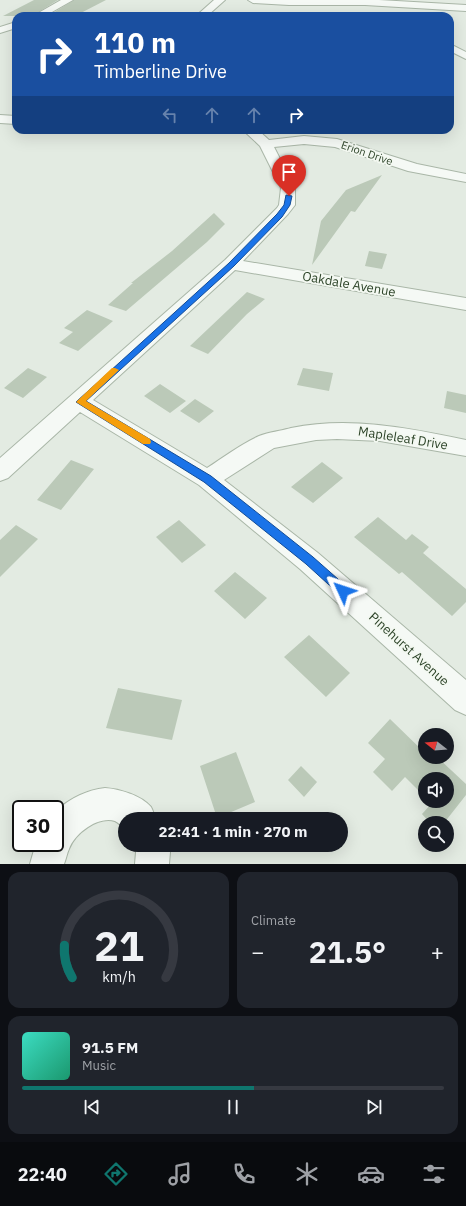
<!DOCTYPE html>
<html lang="en">
<head>
<meta charset="utf-8">
<style>
  body { margin:0; font-family:"IBM Plex Sans",sans-serif; background:#20242c; color:#f1f3f6; height:100vh; display:flex; flex-direction:column; font-size:15px; white-space:nowrap }
  * { box-sizing:border-box; margin:0 }
  p { font-size:13px; color:#9ea1a6 }
  .icon { flex:none; width:22px; height:22px; fill:none; stroke:currentColor; stroke-width:2; stroke-linecap:round; stroke-linejoin:round }
  .map { position:relative; height:864px; overflow:hidden }
  .sheet { display:flex; flex-direction:column; gap:8px; padding:8px; background:#0d0f14; flex:1 }
  .sheet>* { flex:none }
  .top-card { position:absolute; left:12px; top:12px; width:442px; height:122px; border-radius:12px; box-shadow:0 4px 16px #0002; background:#1a4fa0; color:#fff; overflow:hidden }
  .needle { width:26px; rotate:287deg }
  .buttons { position:absolute; left:418px; top:728px; display:grid; gap:8px }
  .buttons a { display:grid; place-items:center; width:36px; height:36px; border-radius:50%; background:#171b24; box-shadow:0 4px 16px #0002; font-size:20px }
  .speed { position:absolute; left:12px; top:800px; display:flex; gap:8px; font-size:20px; font-weight:700; text-align:center }
  .speed>* { display:grid; place-content:center; width:52px; height:52px; border-radius:50%; background:#171b24; box-shadow:0 4px 16px #0002; line-height:1 }
  .speed .limit { border:2px solid #111; border-radius:6px; background:#fff; color:#111 }
  .pin { position:absolute; display:grid; place-items:center; width:34px; height:34px; color:#fff; margin:-41px -17px; border-radius:50% 50% 50% 0; rotate:-45deg; box-shadow:0 0 4px #0007 }
  .pin .icon { rotate:45deg }
  .me { position:absolute; width:44px; margin:-22px; rotate:312deg; stroke-linejoin:round; filter:drop-shadow(0 0 3px #0008) }
  .turn { display:flex; align-items:center; gap:14px; height:84px; padding:0 16px; font-size:18px }
  .turn .icon { width:52px; height:52px; stroke-width:2.5 }
  .turn b { display:block; font-size:28px; line-height:34px }
  .lanes { display:flex; align-items:center; height:38px; padding:0 16px; background:#0003; justify-content:center; gap:20px; direction:ltr }
  .lanes .off { opacity:.35 }
  .big { font-size:30px; font-weight:700; line-height:1.1 }
  .sheet .tile { flex:1; display:flex; flex-direction:column; justify-content:center; gap:6px; min-width:0; padding:0 14px; border-radius:12px; background:#20242c }
  .sheet .dial { align-items:center; gap:0 }
  .dial svg { height:104px; overflow:visible; fill:none; stroke:#363941; stroke-width:7; stroke-linecap:round; text-anchor:middle }
  .dial text { fill:#f1f3f6; stroke:none }
  .song { display:flex; align-items:center; gap:12px }
  .cover { width:48px; height:48px; border-radius:6px; background:linear-gradient(135deg,hsl(170 70% 55%),hsl(160 70% 35%)) }
  .played { height:4px; border-radius:2px; background:linear-gradient(90deg,#0f766e 55%,#363941 55%) }
  .keys { display:flex; justify-content:space-around; direction:ltr }
  .heat { display:flex; justify-content:space-between; align-items:center; font-size:22px; direction:ltr }
  .sheet .tiles { flex:1; display:grid; gap:8px; grid-template-columns:1fr 1fr }
  .tile:last-child { grid-column:span 2 }
  .trip { position:absolute; left:118px; top:812px; width:230px; height:40px; border-radius:20px; background:#171b24; box-shadow:0 4px 16px #0002; font-weight:700; line-height:40px; text-align:center }
  .menu { display:flex; height:64px; justify-content:space-around; align-items:center; background:#090b0e; color:#9ea1a6 }
  .menu .icon { width:28px; height:28px }
  .menu .selected { color:#0f766e }
  .menu b { font-size:18px; color:#f1f3f6 }
  .map>svg:first-child { display:block }
  .building { fill:#bbc9b8 }
  .lines { fill:none; stroke-linecap:round; stroke-linejoin:round }
  .minor-casing { stroke:#a9b6a7; stroke-width:2 }
  .minor { fill:#f5f9f5; fill-rule:evenodd }
  .route { fill:#1a73e8; stroke:#114b97 }
  .slow { fill:#f59e0b }
  .labels { text-anchor:middle; dominant-baseline:central; stroke-width:3.5; stroke-linejoin:round; paint-order:stroke }
  .far-street-label { font-size:11px; fill:#2d4429; stroke:#f3f8f1 }
  .street-label { font-size:13px; fill:#2d4429; stroke:#f3f8f1 }
</style>
</head>
<body>
<div class="map">
<svg width="466" height="864" viewBox="0 0 466 864">
  <rect width="100%" height="100%" fill="#e3ebe2"/>
  <!-- building -->
  <path class="building" d="M34 0H58L32 16H3Z
    M74 0H106L75 16H48Z
    M382 175 355 212 351 211 312 265 321 221 346 190Z
    M214 213 225 224 207 242 126 311 108 305 133 283H131L172 251Z
    M369 251 387 254 382 269 365 266Z
    M247 292 265 299 247 314 208 354 190 346Z
    M87 310 113 321 78 351 59 343 73 332 64 328Z
    M28 368 47 377 23 398 4 388Z
    M303 368 333 373 329 391 297 385Z
    M160 384 186 401 170 413 144 396Z
    M447 391 466 395V413L444 408Z
    M195 399 214 411 199 423 180 411Z
    M71 460 94 469 61 510 37 500Z
    M322 462 343 478 313 503 291 487Z
    M378 517 406 540 412 534 429 547 423 553 466 589V602L452 616 402 572 399 574 354 537Z
    M179 520 206 545 182 563 156 537Z
    M16 525 38 539 0 577V540Z
    M235 572 267 598 245 619 214 591Z
    M309 635 350 673 326 697 284 657Z
    M118 688 182 700 172 740 106 728Z
    M390 719 425 753V757H437L466 784V795L444 823H430L422 814 432 803 429 801H447V779H425V797L405 777 392 791 373 772 385 759 368 743Z
    M236 752 255 802 217 818 200 766Z
    M301 766 317 782 304 797 288 780Z"/>
  <g class="lines">
    <defs>
      <path id="minor" d="M61 0H73L45 16H33Z
        M214 0H225L207 16H196Z
        M248 0H379L466 5V11L365 5H289L253 3Z
        M16 22V28L0 33V27Z
        M450 44 466 52V59L450 51Z
        M0 115 16 116V124L0 123Z
        M243 130H258L269 140 304 136 337 139 417 164 466 174V182L408 171 335 147 304 144 274 147 295 188V205L288 214 243 261 466 298V310L235 270 93 400 207 468C224 457 241 444 259 436 269 432 281 431 291 428 350 416 408 428 466 440V456L380 441 337 439 316 440 274 448 224 480 318 553 466 680V715L455 710 300 569 199 485 80 412 8 478 0 481V458L225 260 277 208 279 205 281 188 260 146Z
        M105 788C119 789 141 795 151 807 153 810 154 816 156 819H125V829C122 826 119 823 115 821 98 816 75 833 69 849 67 853 66 859 64 864H30L36 843H55V812L57 810C71 798 87 790 105 788Z
        M134 845H168L170 852 169 864H135L136 852Z"/>
    </defs>
    <!-- minor casing -->
    <use href="#minor" class="minor-casing"/>
    <!-- minor -->
    <use href="#minor" class="minor"/>
  </g>
  <!-- route -->
  <path class="route" d="M286 195 292 196 290 205 282 217 234 266 86 401 211 476 313 557 347 587 349 591 347 594 343 595 339 594 306 564 204 482 76 402 229 263 277 214 284 205Z"/>
  <!-- slow -->
  <path class="slow" d="M112 368H115L119 370 86 401 150 439 151 442 150 444H143L76 402Z"/>
  <g class="labels">
    <!-- far-street labels -->
    <g class="far-street-label">
      <text transform="translate(367 153) rotate(19)">Erion Drive</text>
    </g>
    <!-- street labels -->
    <g class="street-label">
      <text transform="translate(349 284) rotate(10)">Oakdale Avenue</text>
      <text transform="translate(403 438) rotate(9)">Mapleleaf Drive</text>
      <text transform="translate(409 649) rotate(42)">Pinehurst Avenue</text>
    </g>
  </g>
</svg>
<div class="buttons">
<a><svg class="needle" viewBox="-14 -14 28 28"><path d="M0-13l5 13h-10z" fill="#e53935"/><path d="M0 13l5-13h-10z" fill="#9ea1a6"/></svg></a>
<a><svg class="icon" aria-label="sound" viewBox="0 0 24 24"><path d="M4 9h4l5-4v14l-5-4H4zM17 9q2 3 0 6"/></svg></a>
<a><svg class="icon" aria-label="search" viewBox="0 0 24 24"><circle cx="10" cy="10" r="6"/><path d="M15 15l6 6"/></svg></a>
</div>
<div class="speed"><div class="limit">30</div></div>
<div class="pin" style="left:289px;top:196px;background:#d93025"><svg class="icon" aria-label="arrive" viewBox="0 0 24 24"><path d="M6 21V4h12l-3 4 3 4H6"/></svg></div>
<svg class="me" style="left:343px;top:591px" viewBox="-20 -20 40 40"><path d="M0-17L14 15 0 8-14 15z" fill="#1a73e8" stroke="#fff" stroke-width="4"/></svg>
<div class="trip">22:41 · 1 min · 270 m</div>
<div class="top-card">
<div class="turn"><svg class="icon" aria-label="right" viewBox="0 0 24 24"><path d="M7 20v-9h11M14 6l5 5-5 5"/></svg><div><b>110 m</b>Timberline Drive</div></div>
<div class="lanes"><svg class="icon off" aria-label="left" viewBox="0 0 24 24"><path d="M17 20v-9H6M10 6l-5 5 5 5"/></svg><svg class="icon off" aria-label="ahead" viewBox="0 0 24 24"><path d="M12 20V5M6 11l6-6 6 6"/></svg><svg class="icon off" aria-label="ahead" viewBox="0 0 24 24"><path d="M12 20V5M6 11l6-6 6 6"/></svg><svg class="icon" aria-label="right" viewBox="0 0 24 24"><path d="M7 20v-9h11M14 6l5 5-5 5"/></svg></div>
</div>
</div>
<section class="sheet">
<div class="tiles">
<div class="tile dial"><svg viewBox="0 0 100 80">
<path d="M14 69A42 42 0 1 1 86 69"/>
<path d="M14 69A42 42 0 0 1 8 44" stroke="#0f766e"/>
<text x="50" y="56" font-size="32" font-weight="700">21</text>
<text x="50" y="72" font-size="11">km/h</text>
</svg></div>
<div class="tile"><p>Climate</p>
<div class="heat"><a>−</a><b class="big">21.5°</b><a>+</a></div>
</div>
<div class="tile">
<div class="song"><i class="cover"></i><div><b>91.5 FM</b><p>Music</p></div></div>
<div class="played"></div>
<div class="keys"><svg class="icon" aria-label="previous" viewBox="0 0 24 24"><path d="M18 5L8 12l10 7zM5 5v14"/></svg><svg class="icon" aria-label="pause" viewBox="0 0 24 24"><path d="M8 5v14M16 5v14"/></svg><svg class="icon" aria-label="next" viewBox="0 0 24 24"><path d="M6 5l10 7-10 7zM19 5v14"/></svg></div>
</div>
</div>
</section>
<nav class="menu">
<b>22:40</b>
<svg class="icon selected" aria-label="directions" viewBox="0 0 24 24"><path d="M12 3l9 9-9 9-9-9zM9 14v-3h6M13 9l2 2-2 2"/></svg>
<svg class="icon" aria-label="music" viewBox="0 0 24 24"><path d="M9 18V5l10-2v13"/><circle cx="6" cy="18" r="3"/><circle cx="16" cy="16" r="3"/></svg>
<svg class="icon" aria-label="phone" viewBox="0 0 24 24"><path d="M5 4h4l2 5-3 2q2 4 5 5l2-3 5 2v4C11 20 4 13 5 4z"/></svg>
<svg class="icon" aria-label="climate" viewBox="0 0 24 24"><path d="M12 3v18M4 7l16 10M4 17L20 7"/></svg>
<svg class="icon" aria-label="car" viewBox="0 0 24 24"><path d="M5 17H2v-5l4-1 3-4h7l3 4 3 1v5h-3M9 17h6M6 11h13"/><circle cx="7" cy="17" r="2"/><circle cx="17" cy="17" r="2"/></svg>
<svg class="icon" aria-label="filters" viewBox="0 0 24 24"><path d="M4 7h16M4 17h16"/><circle cx="9" cy="7" r="2"/><circle cx="15" cy="17" r="2"/></svg>
</nav>
</body>
</html>
